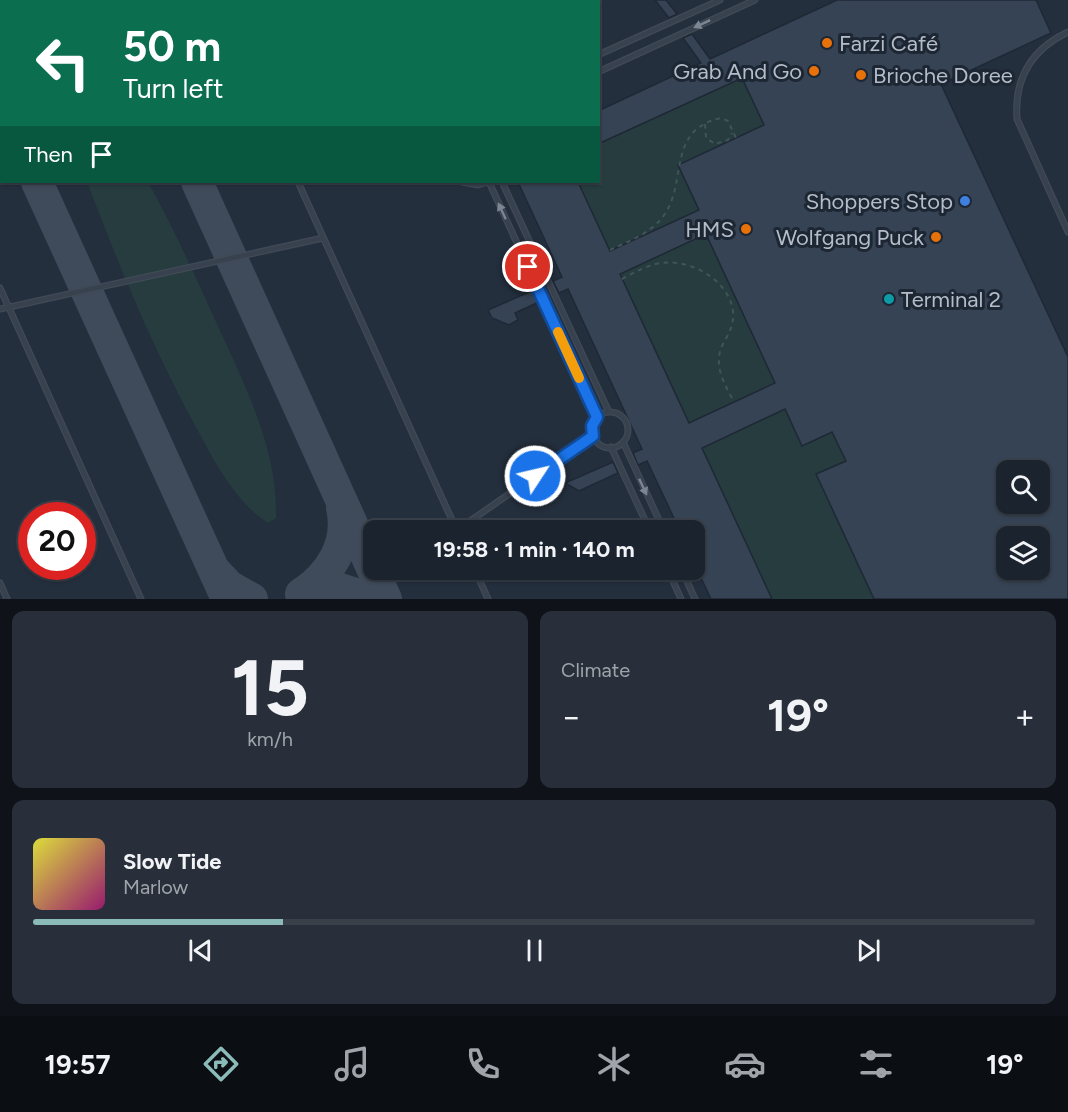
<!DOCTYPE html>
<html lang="en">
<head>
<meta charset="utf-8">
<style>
  body { margin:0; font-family:Figtree,sans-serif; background:#282f3a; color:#f1f3f6; height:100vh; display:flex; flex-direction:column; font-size:22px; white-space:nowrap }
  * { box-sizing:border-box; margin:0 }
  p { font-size:20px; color:#a0a4aa }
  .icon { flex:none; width:33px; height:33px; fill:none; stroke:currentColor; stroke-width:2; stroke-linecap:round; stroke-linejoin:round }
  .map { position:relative; height:599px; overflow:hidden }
  .drawer { display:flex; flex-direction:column; gap:12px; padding:12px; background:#0f1319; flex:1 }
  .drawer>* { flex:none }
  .hud { position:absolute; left:0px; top:0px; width:600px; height:183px; box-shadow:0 2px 4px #0004,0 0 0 2px #39404a; background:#0b6e4f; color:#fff; overflow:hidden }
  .tools { position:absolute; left:996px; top:460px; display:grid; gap:12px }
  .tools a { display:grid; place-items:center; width:54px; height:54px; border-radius:12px; background:#1b232e; box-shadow:0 2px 4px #0004,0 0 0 2px #39404a; font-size:30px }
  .speed { position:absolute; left:18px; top:502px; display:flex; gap:12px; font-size:30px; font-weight:700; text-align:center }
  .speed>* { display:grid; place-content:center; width:78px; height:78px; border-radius:50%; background:#1b232e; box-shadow:0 2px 4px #0004,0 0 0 2px #39404a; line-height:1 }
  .speed .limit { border:9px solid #d22; background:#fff; color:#111 }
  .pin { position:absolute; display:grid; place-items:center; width:51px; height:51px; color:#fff; margin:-26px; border:3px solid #fff; border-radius:50%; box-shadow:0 2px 6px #0007 }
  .me { position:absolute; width:66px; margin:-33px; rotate:55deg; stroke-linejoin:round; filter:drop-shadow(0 0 4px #0008) }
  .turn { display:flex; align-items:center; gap:21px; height:126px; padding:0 24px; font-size:27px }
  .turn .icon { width:78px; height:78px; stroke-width:2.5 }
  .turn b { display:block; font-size:42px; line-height:51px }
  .then { display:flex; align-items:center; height:57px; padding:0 24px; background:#0003; gap:12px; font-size:22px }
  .big { font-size:45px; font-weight:700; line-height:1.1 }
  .drawer .card { flex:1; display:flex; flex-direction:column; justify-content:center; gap:9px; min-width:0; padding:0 21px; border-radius:12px; background:#282f3a }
  .drawer .dial { align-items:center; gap:0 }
  .dial b { font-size:78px; line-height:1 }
  .song { display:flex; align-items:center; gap:18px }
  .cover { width:72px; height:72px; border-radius:9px; background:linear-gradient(135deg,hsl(60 70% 55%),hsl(320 70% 35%)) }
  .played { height:6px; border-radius:3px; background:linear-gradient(90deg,#8bbbb9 25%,#39404a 25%) }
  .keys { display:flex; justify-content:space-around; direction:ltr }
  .heat { display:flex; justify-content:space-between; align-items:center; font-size:33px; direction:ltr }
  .drawer .tiles { flex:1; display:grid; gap:12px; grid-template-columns:1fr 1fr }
  .card:last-child { grid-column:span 2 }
  .trip { position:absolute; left:363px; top:520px; width:342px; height:60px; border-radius:12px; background:#1b232e; box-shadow:0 2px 4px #0004,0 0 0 2px #39404a; font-weight:700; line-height:60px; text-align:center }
  .tabs { display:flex; height:96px; justify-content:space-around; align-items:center; background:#0b0e12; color:#a0a4aa }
  .tabs .icon { width:42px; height:42px }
  .tabs .current { color:#8bbbb9 }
  .tabs b { font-size:27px; color:#f1f3f6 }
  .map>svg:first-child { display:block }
  .green { fill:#263c3f }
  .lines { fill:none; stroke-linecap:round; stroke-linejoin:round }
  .taxiway { stroke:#3f4a5a; stroke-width:32 }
  .building { fill:#364354; stroke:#1f2835; stroke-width:1.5; fill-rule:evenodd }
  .service-casing { stroke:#414a57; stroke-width:7 }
  .path { stroke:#3f5557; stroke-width:2; stroke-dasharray:4.5 4.5; stroke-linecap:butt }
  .service { stroke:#38414e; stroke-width:4.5 }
  .oneway { fill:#7c8592 }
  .route-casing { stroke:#114b97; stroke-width:15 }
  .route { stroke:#1a73e8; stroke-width:10 }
  .slow { stroke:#f59e0b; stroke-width:10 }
  .food-dot { fill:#e8710a; stroke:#1d2633; stroke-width:2 }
  .shop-dot { fill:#3f7fe0; stroke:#1d2633; stroke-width:2 }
  .culture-dot { fill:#0f9aa8; stroke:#1d2633; stroke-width:2 }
  .labels { text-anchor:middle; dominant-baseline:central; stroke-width:6; stroke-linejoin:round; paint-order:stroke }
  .poi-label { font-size:22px; fill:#b4bcc9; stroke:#1d2633; text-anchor:end }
</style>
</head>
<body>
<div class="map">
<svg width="1068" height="599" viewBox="0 0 1068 599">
  <rect width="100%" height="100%" fill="#242f3e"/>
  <!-- green -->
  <path class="green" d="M742 78 764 125 699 210 610 251 578 182H598L599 144Z
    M87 182H148C173 227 195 275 216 322 244 383 278 449 276 518L268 523C235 502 215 462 197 429 153 349 119 266 87 182Z
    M706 234 775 383 689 423 620 274Z
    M785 409 802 446 832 432 846 461 817 474 874 599H772L702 448Z"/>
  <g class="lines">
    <!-- taxiway -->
    <path class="taxiway" d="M84 2 85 0
      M115 2 118 0
      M144 2 145 0
      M0 54 2 53
      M0 100 2 103
      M37 182 227 599
      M197 182 386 599
      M342 508C350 544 330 575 301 594L337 588 371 599
      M215 571 229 586 252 599"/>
  </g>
  <!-- building -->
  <path class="building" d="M655 0H666L677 14 669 18Z
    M837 0H1036L1051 33 941 84 1068 357V599H874L816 474 846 461 832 432 802 446 785 409 702 448 772 599H711L694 563V531H680L647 461 638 465 633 453 642 449 568 289 559 293 553 281 562 277 518 182H578L610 251 699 210 678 165 764 125 742 78 598 144V111L701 63 683 38 692 34 710 59ZM706 234 775 383 689 423 620 274ZM1006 471H1040V504H1006ZM1006 537H1040V570H1006Z
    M534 290 539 302 515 313 518 320 509 325 492 318 488 310Z
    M613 462 618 473 579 491 565 483Z"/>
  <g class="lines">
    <defs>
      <path id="service" d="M303 2 306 0
        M1068 32C1032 49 1014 78 1017 119L1068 232
        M598 55 720 0
        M598 72 755 0
        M298 182 457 531
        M462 182 478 185 488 182
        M489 182 597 417
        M502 182 609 412
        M0 288 141 599
        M0 309 323 238
        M592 430a18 18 0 1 1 36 0a18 18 0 1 1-36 0Z
        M623 442 664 531
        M611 447 650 531
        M457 530 593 436
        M475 570 488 599
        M668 570 681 599
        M682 570 695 599
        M0 583 7 599"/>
    </defs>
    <!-- service casing -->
    <use href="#service" class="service-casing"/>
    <!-- path -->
    <path class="path" d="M705 124 706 138 715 144 728 140 732 133
      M610 250C629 241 652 233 664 215 688 182 666 130 721 118L728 121 736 138
      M622 279C633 273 644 267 656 264 686 256 730 279 733 312 734 327 728 334 722 346 713 366 725 385 734 402"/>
    <!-- service -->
    <use href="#service" class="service"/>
  </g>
  <!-- one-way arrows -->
  <defs><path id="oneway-solid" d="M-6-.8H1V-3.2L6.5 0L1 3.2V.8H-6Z" transform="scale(1.5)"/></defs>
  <g class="oneway">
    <use href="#oneway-solid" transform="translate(702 24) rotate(155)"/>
    <use href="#oneway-solid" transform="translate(502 211) rotate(-115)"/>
    <use href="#oneway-solid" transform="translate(643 487) rotate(65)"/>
  </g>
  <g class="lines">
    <defs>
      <path id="route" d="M528 267 597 417 592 426 593 436 535 476"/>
    </defs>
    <!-- route casing -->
    <use href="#route" class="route-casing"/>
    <!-- route -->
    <use href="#route" class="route"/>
    <!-- slow -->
    <path class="slow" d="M558 332 579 378"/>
  </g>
  <!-- markers -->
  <g class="food-dot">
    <circle cx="827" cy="43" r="6"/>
    <circle cx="814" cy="71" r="6"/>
    <circle cx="861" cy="75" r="6"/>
    <circle cx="746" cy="229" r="6"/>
    <circle cx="936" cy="237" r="6"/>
  </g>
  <circle class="shop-dot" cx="965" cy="201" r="6"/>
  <circle class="culture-dot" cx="889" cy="299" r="6"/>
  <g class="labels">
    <!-- poi labels -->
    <g class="poi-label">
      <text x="839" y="43" text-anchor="start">Farzi Café</text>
      <text x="802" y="71">Grab And Go</text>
      <text x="873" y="75" text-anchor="start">Brioche Doree</text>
      <text x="953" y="201">Shoppers Stop</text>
      <text x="734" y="229">HMS</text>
      <text x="924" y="237">Wolfgang Puck</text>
      <text x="901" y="299" text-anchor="start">Terminal 2</text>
    </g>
  </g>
</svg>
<div class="tools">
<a><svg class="icon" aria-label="search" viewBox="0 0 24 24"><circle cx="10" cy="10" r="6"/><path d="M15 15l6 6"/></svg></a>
<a><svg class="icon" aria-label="layers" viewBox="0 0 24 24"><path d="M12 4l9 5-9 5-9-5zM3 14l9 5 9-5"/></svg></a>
</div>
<div class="speed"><div class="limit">20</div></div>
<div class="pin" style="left:528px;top:267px;background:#d93025"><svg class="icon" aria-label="arrive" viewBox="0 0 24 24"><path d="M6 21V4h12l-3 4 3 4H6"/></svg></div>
<svg class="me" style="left:535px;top:476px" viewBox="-20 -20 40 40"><circle r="17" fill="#1a73e8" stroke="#fff" stroke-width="3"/><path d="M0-11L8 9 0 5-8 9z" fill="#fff"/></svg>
<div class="trip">19:58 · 1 min · 140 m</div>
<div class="hud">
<div class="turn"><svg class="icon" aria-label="left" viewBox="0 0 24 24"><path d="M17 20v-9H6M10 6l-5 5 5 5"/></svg><div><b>50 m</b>Turn left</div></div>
<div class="then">Then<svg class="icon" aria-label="arrive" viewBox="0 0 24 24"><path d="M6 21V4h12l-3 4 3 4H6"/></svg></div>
</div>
</div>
<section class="drawer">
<div class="tiles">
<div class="card dial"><b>15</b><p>km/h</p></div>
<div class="card"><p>Climate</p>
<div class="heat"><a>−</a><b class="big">19°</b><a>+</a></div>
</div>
<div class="card">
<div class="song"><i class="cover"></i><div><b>Slow Tide</b><p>Marlow</p></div></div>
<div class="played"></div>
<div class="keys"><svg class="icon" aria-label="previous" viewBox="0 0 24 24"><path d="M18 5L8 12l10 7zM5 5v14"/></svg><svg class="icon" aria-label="pause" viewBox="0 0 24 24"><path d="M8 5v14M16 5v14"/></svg><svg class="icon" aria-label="next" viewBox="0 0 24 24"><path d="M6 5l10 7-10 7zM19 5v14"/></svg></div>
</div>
</div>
</section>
<nav class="tabs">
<b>19:57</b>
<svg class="icon current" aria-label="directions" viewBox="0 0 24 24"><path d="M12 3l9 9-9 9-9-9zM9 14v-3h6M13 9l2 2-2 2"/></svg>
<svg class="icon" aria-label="music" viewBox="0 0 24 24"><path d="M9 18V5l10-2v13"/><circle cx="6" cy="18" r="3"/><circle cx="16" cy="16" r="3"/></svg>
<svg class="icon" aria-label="phone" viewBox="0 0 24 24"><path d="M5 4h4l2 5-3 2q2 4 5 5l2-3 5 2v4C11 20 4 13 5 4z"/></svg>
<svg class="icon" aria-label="climate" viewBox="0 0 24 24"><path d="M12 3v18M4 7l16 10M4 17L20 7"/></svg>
<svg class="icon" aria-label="car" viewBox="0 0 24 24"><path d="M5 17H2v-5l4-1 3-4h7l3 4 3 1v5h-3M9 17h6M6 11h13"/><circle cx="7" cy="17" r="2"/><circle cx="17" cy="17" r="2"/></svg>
<svg class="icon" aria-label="filters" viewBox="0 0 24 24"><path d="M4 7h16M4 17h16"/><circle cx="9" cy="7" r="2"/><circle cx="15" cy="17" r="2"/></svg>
<b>19°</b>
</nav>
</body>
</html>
